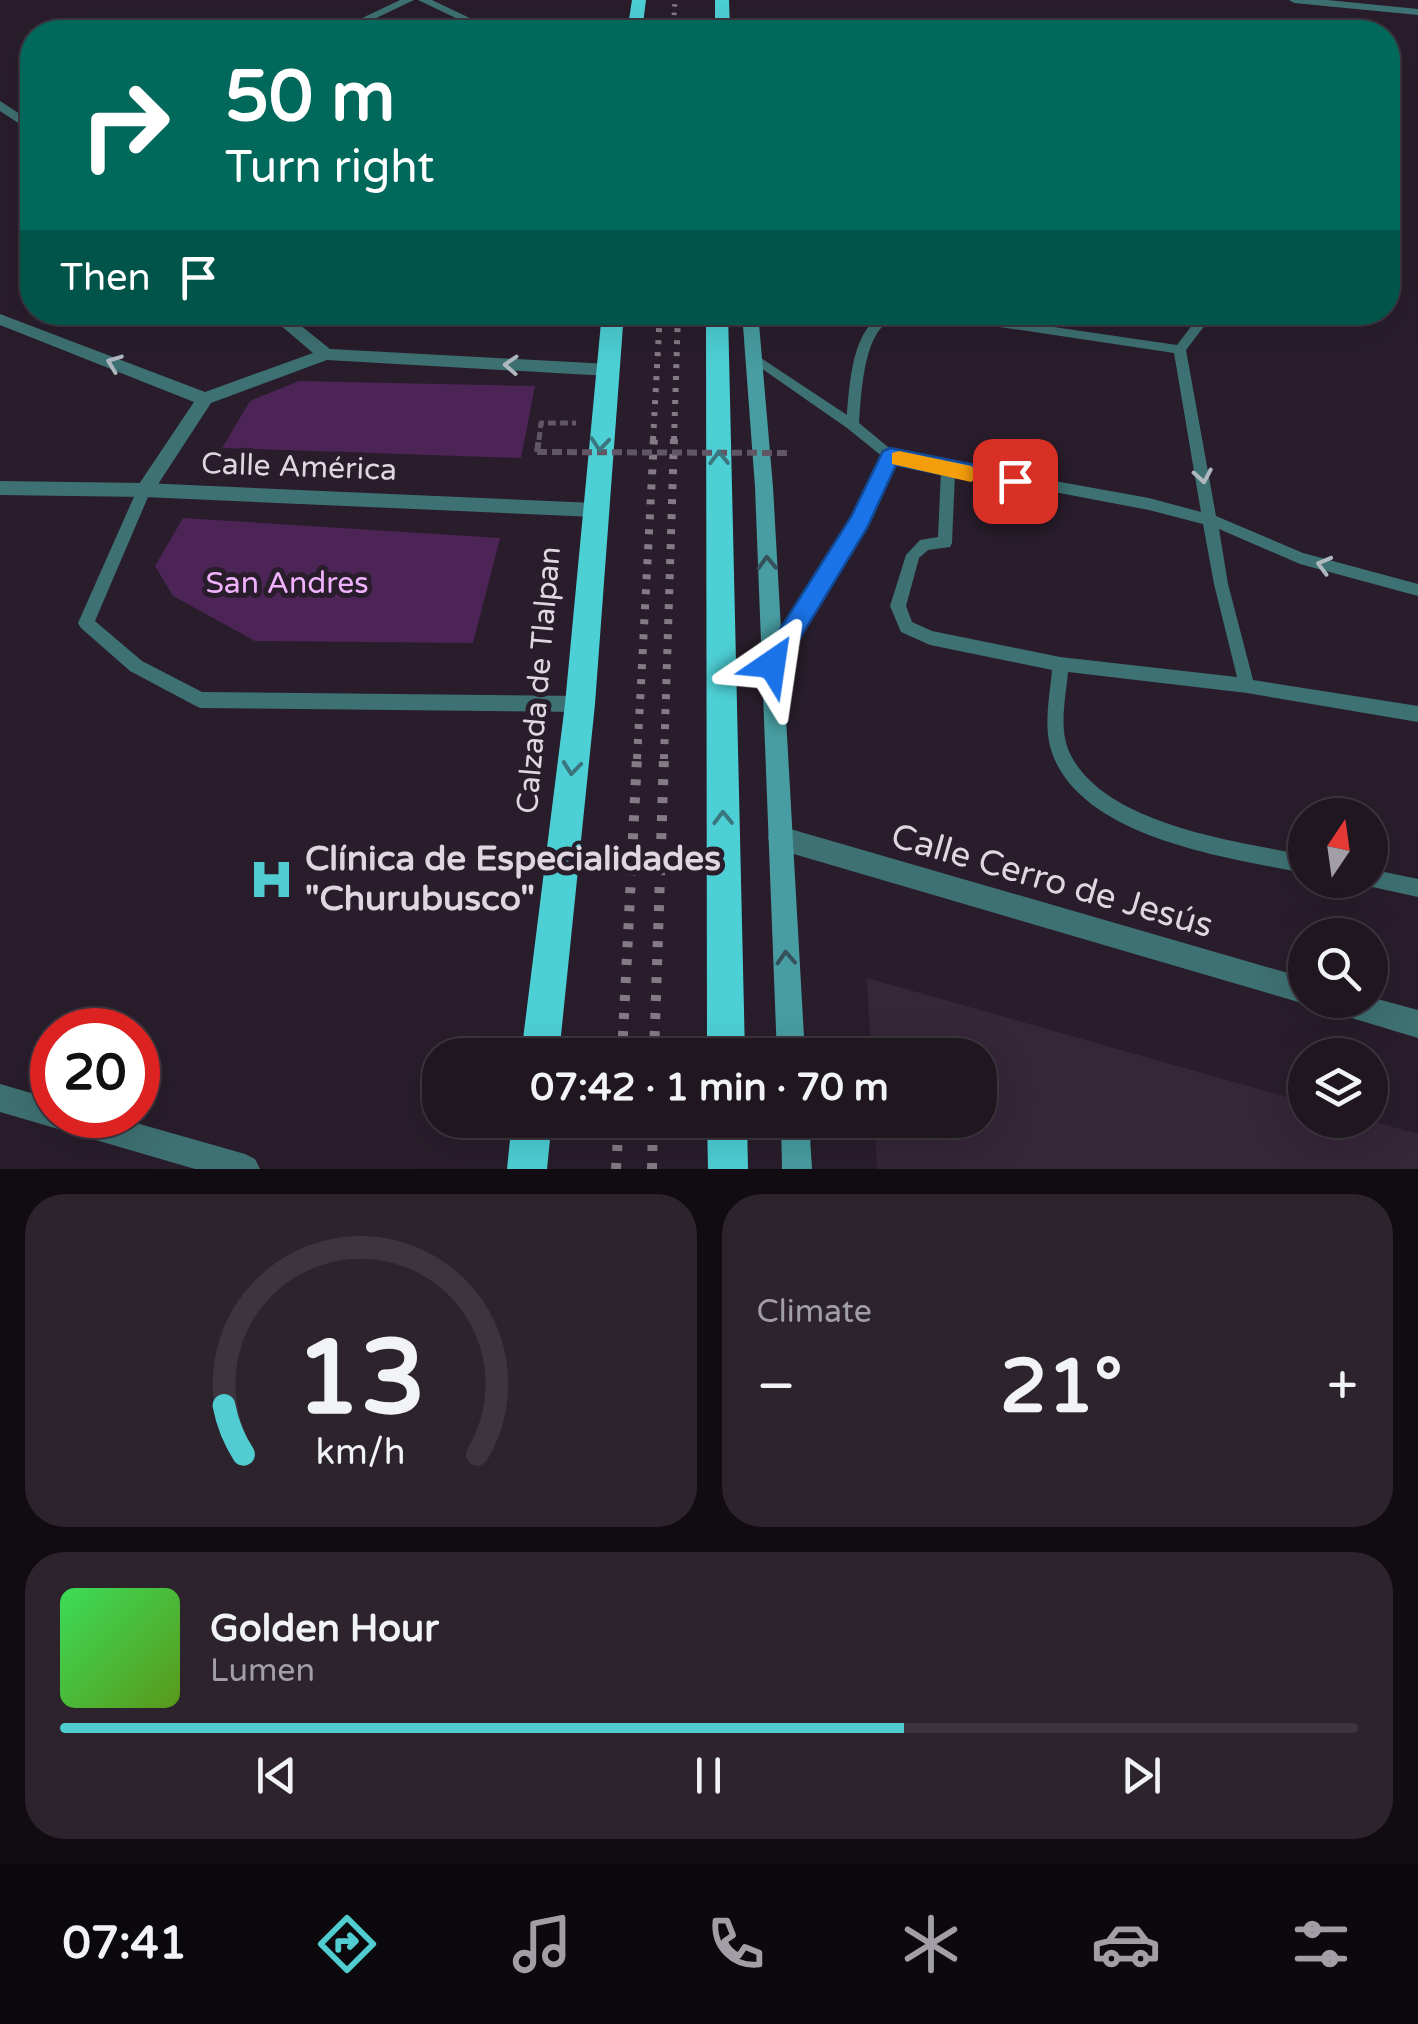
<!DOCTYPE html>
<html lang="en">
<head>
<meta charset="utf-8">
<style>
  body { margin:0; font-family:"Varela Round",sans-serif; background:#2c232d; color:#f1f3f6; height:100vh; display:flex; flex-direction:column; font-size:38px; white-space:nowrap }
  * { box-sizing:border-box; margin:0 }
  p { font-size:32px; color:#a19fa5 }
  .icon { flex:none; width:55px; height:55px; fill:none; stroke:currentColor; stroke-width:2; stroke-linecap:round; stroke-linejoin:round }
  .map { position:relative; height:1169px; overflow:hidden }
  .drawer { display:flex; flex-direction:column; gap:25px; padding:25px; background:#110c12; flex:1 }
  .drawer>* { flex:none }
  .guide { position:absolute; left:20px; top:20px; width:1380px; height:305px; border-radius:40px; box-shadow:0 10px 40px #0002,0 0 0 2px #3c353e; background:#00695c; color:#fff; overflow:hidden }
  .needle { width:65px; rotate:13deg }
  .fabs { position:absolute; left:1288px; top:798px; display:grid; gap:20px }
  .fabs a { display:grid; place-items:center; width:100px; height:100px; border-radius:50%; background:#1f1620; box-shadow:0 10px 40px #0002,0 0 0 2px #3c353e; font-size:50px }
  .speed { position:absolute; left:30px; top:1008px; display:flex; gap:20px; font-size:50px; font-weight:700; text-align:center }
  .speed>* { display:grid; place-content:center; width:130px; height:130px; border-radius:50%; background:#1f1620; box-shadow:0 10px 40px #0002,0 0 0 2px #3c353e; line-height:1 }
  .speed .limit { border:15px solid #d22; background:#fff; color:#111 }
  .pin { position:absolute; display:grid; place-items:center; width:85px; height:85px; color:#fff; margin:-42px; border-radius:20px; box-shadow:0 5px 15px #0006 }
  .me { position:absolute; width:110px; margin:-55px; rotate:32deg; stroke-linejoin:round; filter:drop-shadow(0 0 8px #0008) }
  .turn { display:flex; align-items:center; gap:35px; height:210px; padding:0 40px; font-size:45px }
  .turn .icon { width:130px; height:130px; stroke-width:2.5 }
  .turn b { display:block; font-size:70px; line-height:85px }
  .then { display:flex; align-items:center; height:95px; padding:0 40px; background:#0003; gap:20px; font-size:38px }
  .big { font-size:75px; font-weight:700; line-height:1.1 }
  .drawer .tile { flex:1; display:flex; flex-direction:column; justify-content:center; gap:15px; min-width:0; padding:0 35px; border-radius:40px; background:#2c232d }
  .drawer .dial { align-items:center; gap:0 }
  .dial svg { height:260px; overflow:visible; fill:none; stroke:#3c353e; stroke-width:7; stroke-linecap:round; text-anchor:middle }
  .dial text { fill:#f1f3f6; stroke:none }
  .song { display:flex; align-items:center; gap:30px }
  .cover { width:120px; height:120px; border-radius:15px; background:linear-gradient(135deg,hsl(130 70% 55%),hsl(90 70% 35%)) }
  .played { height:10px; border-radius:5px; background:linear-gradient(90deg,#51ccd1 65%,#3c353e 65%) }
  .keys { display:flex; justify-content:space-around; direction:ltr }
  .heat { display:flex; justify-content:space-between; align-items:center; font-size:55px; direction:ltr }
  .drawer .tiles { flex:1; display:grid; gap:25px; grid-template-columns:1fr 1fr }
  .tile:last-child { grid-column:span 2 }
  .trip { position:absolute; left:422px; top:1038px; width:575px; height:100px; border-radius:40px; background:#1f1620; box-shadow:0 10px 40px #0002,0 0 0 2px #3c353e; font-weight:700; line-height:100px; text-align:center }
  .dock { display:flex; height:160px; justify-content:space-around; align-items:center; background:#0c090d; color:#a19fa5 }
  .dock .icon { width:70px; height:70px }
  .dock .selected { color:#51ccd1 }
  .dock b { font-size:45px; color:#f1f3f6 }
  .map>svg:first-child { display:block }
  .built { fill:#352638 }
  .green { fill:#4d2456 }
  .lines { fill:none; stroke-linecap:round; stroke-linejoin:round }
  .path-far1 { stroke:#615663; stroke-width:5; stroke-dasharray:8 4; stroke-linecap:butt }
  .path { stroke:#615663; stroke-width:6; stroke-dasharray:10 5; stroke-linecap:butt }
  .service { fill:#3e7173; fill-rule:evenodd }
  .minor { fill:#3e7173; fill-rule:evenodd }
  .tertiary { fill:#3e7173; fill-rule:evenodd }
  .secondary { fill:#479da1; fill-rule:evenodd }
  .trunk { fill:#4dd0d5; fill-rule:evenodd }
  .rail-far3 { stroke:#847a86; stroke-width:5; stroke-dasharray:2.5 6; stroke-linecap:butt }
  .rail-far2 { stroke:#847a86; stroke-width:6; stroke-dasharray:4 8; stroke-linecap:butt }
  .rail-far1 { stroke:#847a86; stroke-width:8; stroke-dasharray:5 10; stroke-linecap:butt }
  .rail { stroke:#847a86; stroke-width:10; stroke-dasharray:6 12; stroke-linecap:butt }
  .path-bridge { stroke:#615663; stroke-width:6; stroke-dasharray:10 5; stroke-linecap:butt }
  .oneway { stroke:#afb8bf }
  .oneway2 { stroke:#3b7680 }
  .oneway3 { stroke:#35505a }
  .route { fill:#1a73e8; stroke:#114b97; stroke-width:2.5 }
  .slow { fill:#f59e0b }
  .labels { text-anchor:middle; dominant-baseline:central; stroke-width:10; stroke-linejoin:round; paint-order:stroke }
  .street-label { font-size:30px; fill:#dfd7e0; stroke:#291d2b }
  .park-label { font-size:30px; fill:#f0b2fc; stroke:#291d2b }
  .near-poi-label { font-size:35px; font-weight:bold; fill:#dfd7e0; stroke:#291d2b; text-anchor:start }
  .near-street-label { font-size:35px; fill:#dfd7e0; stroke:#291d2b }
</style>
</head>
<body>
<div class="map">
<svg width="1418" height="1169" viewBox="0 0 1418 1169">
  <rect width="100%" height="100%" fill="#291d2b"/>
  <!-- built -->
  <path class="built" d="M867 978 1305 1102V1120H1368L1418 1134V1169H877L875 1120H980V1055H871Z"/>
  <!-- green -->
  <path class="green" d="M299 381 535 386 521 458 222 448 250 401Z
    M183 518 500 538 473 643 255 641 173 596 155 566Z"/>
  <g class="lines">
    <!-- path-far1 -->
    <path class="path-far1" d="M539 440 541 423H576"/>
    <!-- path -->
    <path class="path" d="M537 452 539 438"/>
    <!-- service -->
    <path class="service" d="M723 28 780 29 784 32H720Z
      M952 312 1177 345 1202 312H1215L1186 350 1216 516 1303 553 1418 584V596L1300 564 1219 529 1228 584 1253 680 1418 706V722L1247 693 1068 672C1066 696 1059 726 1068 749 1099 824 1234 841 1305 855V873C1227 858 1074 837 1050 746 1044 722 1050 694 1052 670L930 645 901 632 890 606 906 555 920 540 938 537 941 471 894 462 865 526 780 665 774 667 768 665 766 660 768 655 854 519 883 457 847 428 748 359 754 355 758 356 847 415C850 382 852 324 889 312ZM920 315 1174 353 1201 512 1149 498 894 452 859 423C861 397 863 337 888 322 897 317 910 317 920 315ZM955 473 1149 510 1203 524 1214 584 1237 677 1060 657 932 631 912 622 906 606 919 558 928 550 950 547 952 543Z
      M144 485 151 490 95 621 142 661 202 692 580 696 586 699 588 704 586 709 580 712 200 708 194 705 130 671 81 628 78 623 137 490Z
      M1370 869 1418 879V897L1363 885 1362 880H1370Z"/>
    <!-- minor -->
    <path class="minor" d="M400 0H414L347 32H333Z
      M418 0H432L499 32H485Z
      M1289 0H1327L1418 9V15L1294 3Z
      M0 101 32 122V132L0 111Z
      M265 312H284L330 349 609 364 617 370 609 376 327 360 211 403 151 495 144 497 135 490 194 402 0 325V314L205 392 313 353Z
      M780 826 1305 978V1000H1315L1305 1004 780 850 771 847 768 838 771 829Z
      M1370 997 1418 1010V1038L1335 1013 1326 1009 1322 1000H1370Z
      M0 1084 52 1099V1115H108L245 1154 255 1159 260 1169H195L0 1112Z"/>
    <!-- tertiary -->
    <path class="tertiary" d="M0 481 144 483 595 503 604 510 595 517 144 497 0 495Z"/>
    <!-- secondary -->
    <path class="secondary" d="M742 312H758L773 487 805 1055H777L755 487Z
      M781 1120H809L812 1169H782Z"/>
    <!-- trunk -->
    <path class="trunk" d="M632 0H646L642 32H627Z
      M715 0H729L730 32H715Z
      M602 312H624L595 704 559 1055H521L565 704Z
      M706 312H728L745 1055H707Z
      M512 1120H552L547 1169H507Z
      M707 1120H747L748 1169H708Z"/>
    <!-- rail-far3 -->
    <path class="rail-far3" d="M673 32 675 0"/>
    <!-- rail-far2 -->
    <path class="rail-far2" d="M653 440 660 312
      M674 440 678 312"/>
    <!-- rail-far1 -->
    <path class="rail-far1" d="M637 759 654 438
      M664 759 674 438"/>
    <!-- rail -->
    <path class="rail" d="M622 1055 637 757
      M654 1055 664 757
      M616 1169 619 1120
      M652 1169 653 1120"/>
    <!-- path-bridge -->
    <path class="path-bridge" d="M537 452 791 453"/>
  </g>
  <!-- one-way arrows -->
  <defs><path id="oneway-chevron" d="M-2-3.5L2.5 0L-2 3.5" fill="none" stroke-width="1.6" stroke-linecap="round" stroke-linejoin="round" transform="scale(2.5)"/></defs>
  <g class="oneway">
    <use href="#oneway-chevron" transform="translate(114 363) rotate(-159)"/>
    <use href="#oneway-chevron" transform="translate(511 365) rotate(-177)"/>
    <use href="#oneway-chevron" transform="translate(1203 476) rotate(80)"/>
    <use href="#oneway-chevron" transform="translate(1324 565) rotate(-165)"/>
  </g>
  <g class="oneway2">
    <use href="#oneway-chevron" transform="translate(600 444) rotate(95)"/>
    <use href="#oneway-chevron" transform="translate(719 458) rotate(-91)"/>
    <use href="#oneway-chevron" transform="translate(572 768) rotate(96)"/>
    <use href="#oneway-chevron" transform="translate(723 818) rotate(-91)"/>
  </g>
  <g class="oneway3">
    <use href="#oneway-chevron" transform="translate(767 563) rotate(-92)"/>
    <use href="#oneway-chevron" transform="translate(786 958) rotate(-93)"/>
  </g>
  <!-- route -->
  <path class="route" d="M890 448 1015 473 1025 481 1015 489 896 465 867 528 780 671 772 675 763 671 759 664 763 656 851 517 883 451Z"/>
  <!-- slow -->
  <path class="slow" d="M899 451 971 466 981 474 971 482 892 464V453Z"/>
  <!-- icons -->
  <defs>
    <symbol id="hospital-bare" viewBox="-9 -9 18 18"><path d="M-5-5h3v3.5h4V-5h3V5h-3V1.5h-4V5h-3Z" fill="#51ccd1" stroke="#291d2b" stroke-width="2.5" paint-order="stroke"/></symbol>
  </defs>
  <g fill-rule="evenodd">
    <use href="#hospital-bare" x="240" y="848" width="63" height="63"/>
  </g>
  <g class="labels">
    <!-- street labels -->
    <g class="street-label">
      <text transform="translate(299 467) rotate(2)">Calle América</text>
      <text transform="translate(539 680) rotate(-85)">Calzada de Tlalpan</text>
    </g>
    <!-- park labels -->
    <g class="park-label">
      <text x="287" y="583">San Andres</text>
    </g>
    <!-- near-poi labels -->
    <g class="near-poi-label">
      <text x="305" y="859">Clínica de Especialidades<tspan x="305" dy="40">"Churubusco"</tspan></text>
    </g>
    <!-- near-street labels -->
    <g class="near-street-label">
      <text transform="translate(1052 881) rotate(16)">Calle Cerro de Jesús</text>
    </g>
  </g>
</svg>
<div class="fabs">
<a><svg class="needle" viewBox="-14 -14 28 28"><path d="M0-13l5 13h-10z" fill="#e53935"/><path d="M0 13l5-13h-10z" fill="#a19fa5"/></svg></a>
<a><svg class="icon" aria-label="search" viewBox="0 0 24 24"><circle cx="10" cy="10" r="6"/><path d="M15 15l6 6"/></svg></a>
<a><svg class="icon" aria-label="layers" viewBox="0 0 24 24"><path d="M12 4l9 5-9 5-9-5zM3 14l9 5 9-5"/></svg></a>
</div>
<div class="speed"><div class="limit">20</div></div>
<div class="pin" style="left:1015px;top:481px;background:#d93025"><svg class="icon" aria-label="arrive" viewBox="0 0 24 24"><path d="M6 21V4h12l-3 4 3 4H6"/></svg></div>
<svg class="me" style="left:772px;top:664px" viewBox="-20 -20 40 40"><path d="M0-17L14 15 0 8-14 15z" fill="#1a73e8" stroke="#fff" stroke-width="4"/></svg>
<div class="trip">07:42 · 1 min · 70 m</div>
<div class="guide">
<div class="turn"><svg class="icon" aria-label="right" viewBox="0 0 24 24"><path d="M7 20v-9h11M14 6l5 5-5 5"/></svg><div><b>50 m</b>Turn right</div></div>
<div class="then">Then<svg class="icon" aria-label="arrive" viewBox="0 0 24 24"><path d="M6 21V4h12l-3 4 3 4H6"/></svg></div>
</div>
</div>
<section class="drawer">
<div class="tiles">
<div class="tile dial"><svg viewBox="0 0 100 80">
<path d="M14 69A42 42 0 1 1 86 69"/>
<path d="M14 69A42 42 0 0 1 8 54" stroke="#51ccd1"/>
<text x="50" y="56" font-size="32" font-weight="700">13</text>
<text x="50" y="72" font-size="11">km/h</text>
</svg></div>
<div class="tile"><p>Climate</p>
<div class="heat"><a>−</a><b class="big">21°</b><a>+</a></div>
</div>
<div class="tile">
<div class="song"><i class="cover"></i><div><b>Golden Hour</b><p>Lumen</p></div></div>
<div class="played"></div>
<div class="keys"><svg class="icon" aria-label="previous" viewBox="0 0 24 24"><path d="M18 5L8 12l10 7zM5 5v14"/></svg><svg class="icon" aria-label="pause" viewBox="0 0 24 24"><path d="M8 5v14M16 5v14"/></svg><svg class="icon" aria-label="next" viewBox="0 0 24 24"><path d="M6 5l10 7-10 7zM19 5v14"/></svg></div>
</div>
</div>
</section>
<nav class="dock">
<b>07:41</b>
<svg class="icon selected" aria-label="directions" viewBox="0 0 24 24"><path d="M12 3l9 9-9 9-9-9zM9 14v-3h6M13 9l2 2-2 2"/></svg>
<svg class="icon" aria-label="music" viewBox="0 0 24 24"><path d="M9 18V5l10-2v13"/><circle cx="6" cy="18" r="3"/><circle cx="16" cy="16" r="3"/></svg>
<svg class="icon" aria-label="phone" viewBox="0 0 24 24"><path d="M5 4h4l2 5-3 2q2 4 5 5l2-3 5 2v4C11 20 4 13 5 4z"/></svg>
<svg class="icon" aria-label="climate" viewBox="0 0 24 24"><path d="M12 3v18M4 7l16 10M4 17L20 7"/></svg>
<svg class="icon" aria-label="car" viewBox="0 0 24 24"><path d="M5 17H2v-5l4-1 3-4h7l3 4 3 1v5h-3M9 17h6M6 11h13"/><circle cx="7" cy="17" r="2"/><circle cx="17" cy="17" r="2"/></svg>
<svg class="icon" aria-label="filters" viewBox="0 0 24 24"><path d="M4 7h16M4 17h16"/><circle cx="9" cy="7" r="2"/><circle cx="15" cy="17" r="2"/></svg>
</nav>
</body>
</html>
